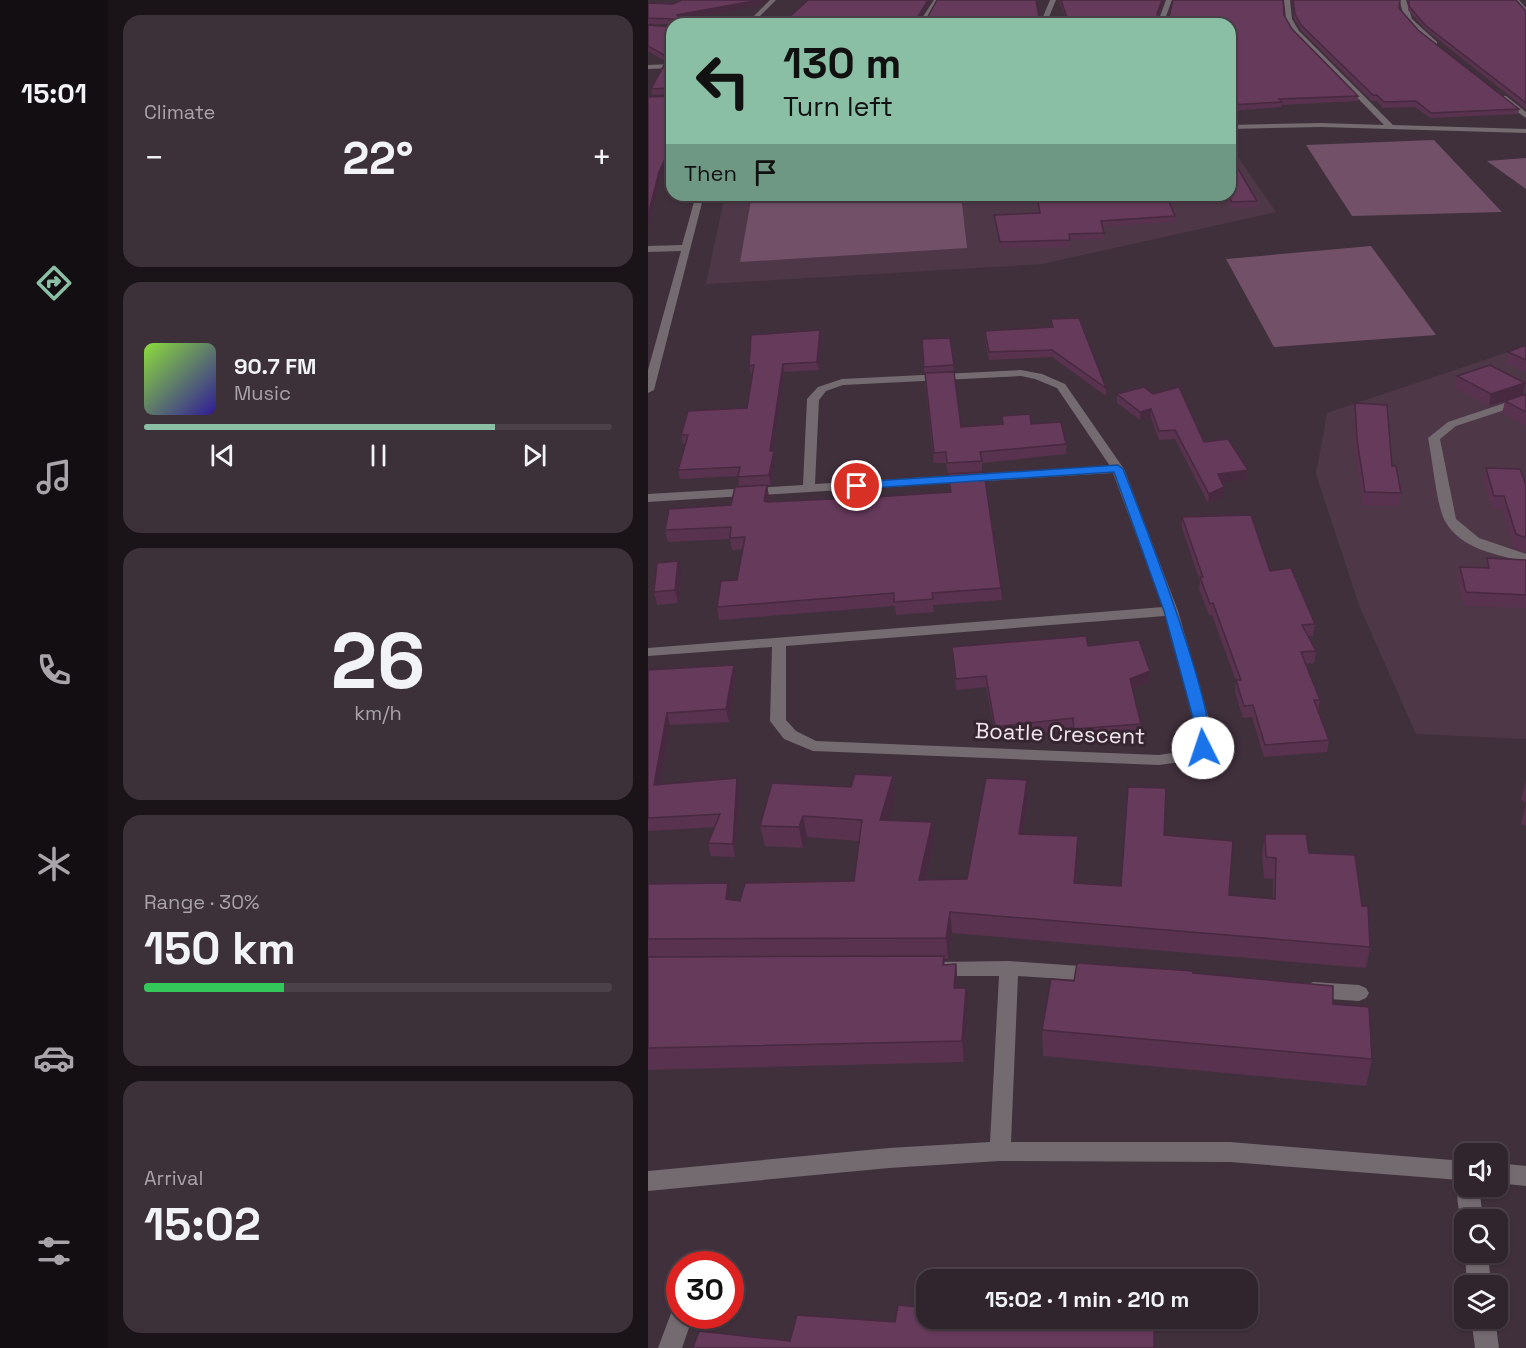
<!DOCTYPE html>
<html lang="en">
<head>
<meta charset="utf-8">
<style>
  body { margin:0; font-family:"Space Grotesk",sans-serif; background:#3c3039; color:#f1f3f6; height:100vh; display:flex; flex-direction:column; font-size:22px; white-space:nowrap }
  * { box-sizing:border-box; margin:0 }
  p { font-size:20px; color:#a8a4aa }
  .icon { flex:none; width:33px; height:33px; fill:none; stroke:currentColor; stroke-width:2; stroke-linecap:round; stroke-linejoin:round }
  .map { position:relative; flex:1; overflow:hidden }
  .panel { display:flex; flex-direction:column; gap:15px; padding:15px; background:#1a1419; width:540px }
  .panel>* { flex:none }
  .top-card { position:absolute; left:18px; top:18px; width:570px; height:183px; border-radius:18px; box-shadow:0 2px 4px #0004,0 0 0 2px #4b4149; background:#8abfa5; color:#111; overflow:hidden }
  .tools { position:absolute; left:806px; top:1143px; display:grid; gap:12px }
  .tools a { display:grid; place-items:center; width:54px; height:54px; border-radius:12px; background:#30242d; box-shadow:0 2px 4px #0004,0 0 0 2px #4b4149; font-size:30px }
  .speed { position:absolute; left:18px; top:1251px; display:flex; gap:12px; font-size:30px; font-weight:700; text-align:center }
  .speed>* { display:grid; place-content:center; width:78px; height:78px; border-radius:50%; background:#30242d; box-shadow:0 2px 4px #0004,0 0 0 2px #4b4149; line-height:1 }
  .speed .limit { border:9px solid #d22; background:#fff; color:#111 }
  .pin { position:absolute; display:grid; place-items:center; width:51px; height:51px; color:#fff; margin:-26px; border:3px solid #fff; border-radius:50%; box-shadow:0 2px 6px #0007 }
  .me { position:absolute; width:66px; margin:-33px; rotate:356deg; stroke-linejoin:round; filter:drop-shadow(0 0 4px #0008) }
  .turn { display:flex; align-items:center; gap:21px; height:126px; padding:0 18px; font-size:27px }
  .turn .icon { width:78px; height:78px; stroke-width:2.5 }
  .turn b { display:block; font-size:42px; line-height:51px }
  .then { display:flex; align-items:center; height:57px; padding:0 18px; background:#0003; gap:12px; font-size:22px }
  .big { font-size:45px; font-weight:700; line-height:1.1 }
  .panel .widget { flex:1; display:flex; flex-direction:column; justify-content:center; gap:9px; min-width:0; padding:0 21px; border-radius:18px; background:#3c3039 }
  .panel .dial { align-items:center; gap:0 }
  .dial b { font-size:78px; line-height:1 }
  .song { display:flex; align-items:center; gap:18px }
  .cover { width:72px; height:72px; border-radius:9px; background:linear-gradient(135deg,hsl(90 70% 55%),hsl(250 70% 35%)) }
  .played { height:6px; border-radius:3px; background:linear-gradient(90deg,#8abfa5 75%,#4b4149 75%) }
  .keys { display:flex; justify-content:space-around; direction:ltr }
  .heat { display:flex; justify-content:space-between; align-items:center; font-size:33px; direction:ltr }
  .charge { height:9px; border-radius:4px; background:linear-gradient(90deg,#34c759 30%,#4b4149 0) }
  .trip { position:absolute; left:268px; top:1269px; width:342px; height:60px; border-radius:18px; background:#30242d; box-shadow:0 2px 4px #0004,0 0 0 2px #4b4149; font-weight:700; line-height:60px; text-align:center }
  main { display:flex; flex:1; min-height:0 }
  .dock { display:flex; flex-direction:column; width:108px; justify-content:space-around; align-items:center; background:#130e12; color:#a8a4aa }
  .dock .icon { width:42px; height:42px }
  .dock .active { color:#8abfa5 }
  .dock b { font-size:27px; color:#f1f3f6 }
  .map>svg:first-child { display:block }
  .built { fill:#4e3848 }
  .green { fill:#715068 }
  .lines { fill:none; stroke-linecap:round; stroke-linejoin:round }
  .minor { fill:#736b70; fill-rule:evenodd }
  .wall { fill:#58324e }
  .shaded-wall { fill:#472940 }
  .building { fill:#663a5b; stroke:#472940; stroke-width:1.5 }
  .route { fill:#1a73e8; stroke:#114b97; stroke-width:1.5 }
  .labels { text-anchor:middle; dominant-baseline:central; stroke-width:6; stroke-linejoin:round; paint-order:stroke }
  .street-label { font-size:22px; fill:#f1e6ed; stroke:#362631 }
</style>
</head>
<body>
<main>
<nav class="dock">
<b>15:01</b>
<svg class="icon active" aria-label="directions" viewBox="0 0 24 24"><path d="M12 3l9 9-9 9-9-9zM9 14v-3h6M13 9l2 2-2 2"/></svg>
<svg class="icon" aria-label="music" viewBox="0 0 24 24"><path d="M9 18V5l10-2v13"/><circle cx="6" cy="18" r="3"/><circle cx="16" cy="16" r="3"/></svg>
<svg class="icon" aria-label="phone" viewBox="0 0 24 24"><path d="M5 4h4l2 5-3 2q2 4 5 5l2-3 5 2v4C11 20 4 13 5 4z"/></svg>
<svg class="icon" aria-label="climate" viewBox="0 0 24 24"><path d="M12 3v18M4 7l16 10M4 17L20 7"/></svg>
<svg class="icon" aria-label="car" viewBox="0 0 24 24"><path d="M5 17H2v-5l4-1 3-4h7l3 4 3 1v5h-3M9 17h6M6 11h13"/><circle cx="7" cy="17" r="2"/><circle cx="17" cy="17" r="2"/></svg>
<svg class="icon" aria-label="filters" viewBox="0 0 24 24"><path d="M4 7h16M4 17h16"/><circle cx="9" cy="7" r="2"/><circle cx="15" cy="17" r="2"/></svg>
</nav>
<section class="panel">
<div class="widget"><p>Climate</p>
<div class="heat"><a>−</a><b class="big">22°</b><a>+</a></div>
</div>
<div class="widget">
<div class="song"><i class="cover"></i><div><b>90.7 FM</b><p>Music</p></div></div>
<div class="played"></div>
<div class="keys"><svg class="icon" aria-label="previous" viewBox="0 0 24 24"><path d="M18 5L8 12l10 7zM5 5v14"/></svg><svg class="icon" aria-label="pause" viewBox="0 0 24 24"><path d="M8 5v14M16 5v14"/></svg><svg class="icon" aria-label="next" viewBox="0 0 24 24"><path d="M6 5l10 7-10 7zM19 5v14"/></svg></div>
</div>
<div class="widget dial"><b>26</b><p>km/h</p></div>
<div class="widget"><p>Range · 30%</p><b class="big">150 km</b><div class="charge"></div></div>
<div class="widget"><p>Arrival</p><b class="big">15:02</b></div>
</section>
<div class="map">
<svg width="878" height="1348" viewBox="0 0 878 1348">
  <rect width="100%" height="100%" fill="#40303c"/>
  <!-- built -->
  <path class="built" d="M582 146 628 212 394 264 58 284 77 195H582Z
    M878 346V739L768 734 711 605 668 474 679 413Z"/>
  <!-- green -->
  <path class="green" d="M786 140 854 212 704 216 658 145Z
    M878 158V189L839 161Z
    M104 195H313L319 248 92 262Z
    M723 246 788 335 626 347 578 259Z"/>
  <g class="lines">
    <!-- minor -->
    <path class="minor" d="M122 0H128L104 24H98Z
      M286 0H292L276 24H270Z
      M402 0H408L398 24H392Z
      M518 0H524L517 19 518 24H512L511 19Z
      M636 0H642L644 19 651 31 745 125 878 129V133L673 127 582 129V125L673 123 736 125 646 33 638 19Z
      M752 0H758L764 19 789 42V44H785C769 32 754 21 752 0Z
      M865 0H871L878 8V14Z
      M24 64V68L0 69V65Z
      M852 96H858L878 112V118L852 100Z
      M48 195H56L6 390 0 393V370L33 251 0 252V246L34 245Z
      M373 370 394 374 417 384 476 469 530 611 564 730 561 752 547 760 511 765 165 751 136 739 122 721 124 647 0 656V648L515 607 465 473 0 502V494L155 485 159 399 170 387 194 379ZM373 376 387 379 409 388 462 466 167 484 171 400 178 391 195 385ZM517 616 548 730 547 746 537 751 511 755 168 741 148 731 138 720V646Z
      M878 396V403L808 426 792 439 808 519 831 538 878 554V562C850 555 812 549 797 521 789 508 784 456 780 438L800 422Z
      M361 961 447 967 454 969 457 974 454 979 447 981 370 976 363 1142H582L816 1161V1186H831L835 1220H816V1227C811 1215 806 1192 812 1180L582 1162 352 1161 241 1168 0 1191V1171L241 1148 342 1142 351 976H288L281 974 278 969 281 964 288 962Z
      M665 982 711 985 718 988 721 993 718 998 711 1001 665 998 658 995 655 990 658 985Z
      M849 1163 878 1166V1186L849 1183Z
      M817 1252H840L843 1286H819Z
      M32 1305V1316H45L34 1348H10L25 1308Z
      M823 1318H847L851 1348H827Z"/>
  </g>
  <!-- wall -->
  <path class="wall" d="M411 0H516L510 16 511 21 636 15 644 29 710 96V101L634 105 633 107 582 111V24H420Z
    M644 0H752L751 8 770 30 871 109 870 114 782 118 767 107 735 108 729 101H724L653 30 646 18Z
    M760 0H868L878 11V109L777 29 760 10Z
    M0 3 25 4 114 5 35 20 24 24V62H19L0 51V25L23 27 24 24H0Z
    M24 64V94L4 95 3 89Z
    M388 195H518L527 216V222L454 227 456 233V239L422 240V247L352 248 347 221 346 215 391 213Z
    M576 195H582L609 201 608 207 584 208Z
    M403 319 458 388V396L404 357 341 360 337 339V331L404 327Z
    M172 330 173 338 171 370 136 372 125 451 127 460 123 485 91 486 90 476 32 479 30 470 37 444H35L33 435 99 408 104 374H103L101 366Z
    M302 338 306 371 276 373 274 339Z
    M878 345V372L858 364 860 352Z
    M809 376 875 395 841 406 807 388Z
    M277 383 313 427 354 424V416L383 424 418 444V454L334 463V472L300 474 298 463H286Z
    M496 387 556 442 600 470 599 479 574 482 576 487V496L560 503 527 439 511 440 503 417 492 420 469 403V394Z
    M878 394V426L854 413 857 401Z
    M707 403 753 493 751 506 715 505 707 452 706 415Z
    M838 468 878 485V552L865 547 854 509H844L835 480Z
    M300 474 353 588 354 600 285 605 286 612 248 615 247 606 71 620 69 607 89 580 95 549 84 550 82 539 20 542 17 530 83 505 119 485 121 497 120 502 226 497 302 492Z
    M534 517 622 571 667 624 665 636H660L668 651 666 663 658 664 672 700 670 712 681 740 679 752 616 757 604 717 595 718 587 692 588 681 564 615H561L551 589 552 581 534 528Z
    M839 558 878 560V608L816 606 809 580 812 567 837 568Z
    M33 574 30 603 9 605 6 592Z
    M305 658 502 671 501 682 484 689 493 724V735L426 740 425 729 348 738 338 687 308 690Z
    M0 670 88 677 81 722 22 725 12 785 89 778 92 790 87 857 63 856 60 843 67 827 0 831Z
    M245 776 247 797 240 820 284 822 286 843 278 880 319 879 379 780 380 800 375 834 430 857 428 883 473 886 516 835 581 895 625 899V879L616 878 614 855 617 834 661 853 714 906 722 947 718 968 304 933 300 959H296L297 965 308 964 310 988 320 1009 316 1062 0 1070V884L92 901 206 881 211 841 159 837 155 848 117 846 112 826 203 787Z
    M878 780V803L873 800Z
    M878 803V826L873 824Z
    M545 973 685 1004 724 1059 718 1086 395 1056 394 1030 426 981Z"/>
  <!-- shaded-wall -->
  <path class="shaded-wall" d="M111 0H119L114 5 30 21 29 15Z
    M280 0H283L269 24 268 20Z
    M514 0H516L509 18V14Z
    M24 143V152L12 179 0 228V215L11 172Z
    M172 330 173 338 171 370 169 362Z
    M135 364 136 372 124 460 122 451Z
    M877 383 875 395 841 406 843 394Z
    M503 409V417L492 420V412Z
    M126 451 127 460 123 485 121 475Z
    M600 470 599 479 570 483V474Z
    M119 485 121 497 118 513 116 501Z
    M576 487V496L560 503 561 494Z
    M30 561 33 574 30 603 27 590Z
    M86 665 88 677 81 722 78 709Z
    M502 671 501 682 482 690V679Z
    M19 713 22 725 10 798 6 785Z
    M245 776 247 797 235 841 232 820Z
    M89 778 92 790 87 857 85 844Z
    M379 780 380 800 372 855 371 834Z
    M155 816 159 837 155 848 151 827Z
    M284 822 286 843 273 901 271 880Z
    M430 836V857L426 904V883Z
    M80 883 84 904 78 899Z
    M302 912 304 933 300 959 298 938Z
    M308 964 310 986 308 1009 306 988Z
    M318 988 320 1009 316 1062 314 1041Z"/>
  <!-- building -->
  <path class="building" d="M34 0H111L29 15 41 24H24V57L18 56 0 46V25L23 27 25 19 0 18V3L25 4Z
    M160 0H280L268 20H278L289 0H388L392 24H138V20Z
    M413 0H514L509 14 511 21H520L525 0H635L636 15 644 29 710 96 631 99 634 102 582 105V24H421Z
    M645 0H752L751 8 770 30 871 109 783 113 768 101 736 102 729 95H725L653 25 647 14Z
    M761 0H868L878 11V103L777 25 761 6Z
    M24 64V93L23 88 3 89 16 65Z
    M24 96V143L11 172 0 215V97Z
    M582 155 609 201 584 202 580 195H582Z
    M389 195H518L527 216 453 221 456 233 421 234 422 240 352 242 346 215 392 213Z
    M431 318 458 388 404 350 341 352 337 331 405 327 403 319Z
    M172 330 169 362 135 364 122 451H126L121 475 90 477 92 467 30 470 40 435H33L40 411 99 408 106 365 101 366 103 335Z
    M302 338 306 365 276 367 274 339Z
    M878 345V360L860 352Z
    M842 365 877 383 843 394 809 376Z
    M306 372 313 427 355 424 354 416 382 414 383 424 413 422 418 444 332 452 334 461 299 463 298 452 286 453 277 373Z
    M496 387 505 394 531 387 556 442 580 439 600 470 570 474 576 487 561 494 527 430 511 431 503 409 492 412 469 394Z
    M878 394V412L857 401Z
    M707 403 739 405 744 466H748L753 493 717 492 709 439Z
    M838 468 872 469 878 485V538L868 534 856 496H846Z
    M336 472 353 588 284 593 285 599 246 602V593L69 607 73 581 89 580 97 537 82 538 83 527 17 530 21 509 83 505 87 487 119 485 116 501 120 502 226 497 303 492 300 474Z
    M603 515 622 571 643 568 667 624 654 625 668 651 653 652 672 700H666L681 740 617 745 605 705 596 706 588 680H593L565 603 562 604 552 577H555L534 517Z
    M839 558 878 560V595L818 592 812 567 841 568Z
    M30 561 27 590 6 592 9 563Z
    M438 636 440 646 491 640 502 671 482 679 493 724 426 729 425 718 347 727 338 676 308 679 304 647Z
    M86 665 78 709 19 713 6 785 89 778 85 844 60 843 72 814 0 818V670Z
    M207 774 245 776 232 820 284 822 271 880 319 879 338 778 379 780 371 834 430 836 426 883 473 886 480 787 518 788 516 835 585 841 581 895 627 899 628 858 618 857 617 834H658L661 853 707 855 714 906H720L722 947 302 912 298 938 0 939V884L80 883 78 899 92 901 97 883 206 881 214 820 155 816 151 827 112 826 124 783 203 787Z
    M296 956 295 965 308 964 306 988H318L314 1041 0 1048V957Z
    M429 963 545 971V973L685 986V1004L721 1007 724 1059 394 1030 403 979 426 981Z
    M250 1305 279 1308V1318H387L410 1321V1326L506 1330V1348H45L51 1331 142 1341 149 1315 247 1322Z"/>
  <!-- route -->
  <path class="route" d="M470 465 475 469C491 509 575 723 560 751H550L548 729 516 611 466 472 209 489 203 486 209 482Z"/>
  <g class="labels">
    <!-- street labels -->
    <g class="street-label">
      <text transform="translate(412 733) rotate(2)">Boatle Crescent</text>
    </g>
  </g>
</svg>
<div class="tools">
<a><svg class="icon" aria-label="sound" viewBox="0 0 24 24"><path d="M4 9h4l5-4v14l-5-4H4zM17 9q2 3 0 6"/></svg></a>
<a><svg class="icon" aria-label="search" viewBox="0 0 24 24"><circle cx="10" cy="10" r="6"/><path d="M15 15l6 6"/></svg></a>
<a><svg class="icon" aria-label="layers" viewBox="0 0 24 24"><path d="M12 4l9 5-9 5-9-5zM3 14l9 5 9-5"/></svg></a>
</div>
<div class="speed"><div class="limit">30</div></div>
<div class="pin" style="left:209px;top:486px;background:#d93025"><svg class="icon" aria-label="arrive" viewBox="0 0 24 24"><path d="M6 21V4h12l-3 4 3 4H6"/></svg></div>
<svg class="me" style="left:555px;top:748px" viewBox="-20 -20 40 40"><circle r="19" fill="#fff"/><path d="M0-13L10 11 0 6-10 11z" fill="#1a73e8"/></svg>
<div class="trip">15:02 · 1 min · 210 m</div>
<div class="top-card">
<div class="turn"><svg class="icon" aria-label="left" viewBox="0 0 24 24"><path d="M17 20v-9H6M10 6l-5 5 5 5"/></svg><div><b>130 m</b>Turn left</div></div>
<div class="then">Then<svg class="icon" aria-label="arrive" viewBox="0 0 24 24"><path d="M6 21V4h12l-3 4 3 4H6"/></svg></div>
</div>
</div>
</main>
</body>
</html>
